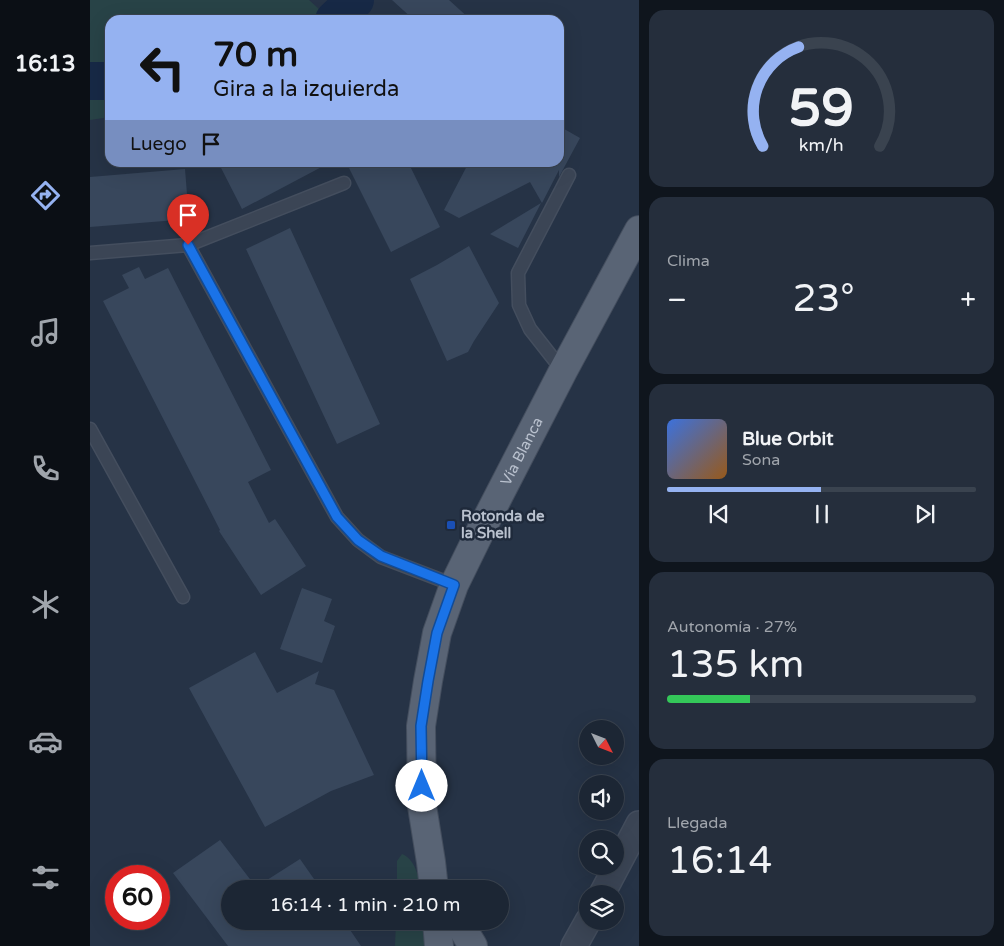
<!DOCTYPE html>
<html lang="es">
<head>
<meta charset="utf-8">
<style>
  body { margin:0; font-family:"Varela Round",sans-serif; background:#252e3c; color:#f1f3f6; height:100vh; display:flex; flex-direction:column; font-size:19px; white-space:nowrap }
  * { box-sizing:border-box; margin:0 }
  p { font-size:16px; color:#a0a5ac }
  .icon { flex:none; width:28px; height:28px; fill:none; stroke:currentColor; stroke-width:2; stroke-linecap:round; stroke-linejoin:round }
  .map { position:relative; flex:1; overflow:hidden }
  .panel { display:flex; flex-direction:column; gap:10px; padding:10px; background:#0f151d; width:365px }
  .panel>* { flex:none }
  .top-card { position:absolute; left:15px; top:15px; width:459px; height:152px; border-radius:15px; box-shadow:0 5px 20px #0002,0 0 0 1px #3a434f; background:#95b2f1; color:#111; overflow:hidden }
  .needle { width:32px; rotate:132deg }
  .controls { position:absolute; left:489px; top:720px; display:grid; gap:10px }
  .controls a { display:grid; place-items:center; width:45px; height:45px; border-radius:50%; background:#1c2634; box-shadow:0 5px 20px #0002,0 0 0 1px #3a434f; font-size:25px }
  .speed { position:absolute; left:15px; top:865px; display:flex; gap:10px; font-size:25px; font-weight:700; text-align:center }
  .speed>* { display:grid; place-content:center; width:65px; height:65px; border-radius:50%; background:#1c2634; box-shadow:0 5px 20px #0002,0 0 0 1px #3a434f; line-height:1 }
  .speed .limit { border:8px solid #d22; background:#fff; color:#111 }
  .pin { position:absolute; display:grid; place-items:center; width:42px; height:42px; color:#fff; margin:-51px -21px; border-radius:50% 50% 50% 0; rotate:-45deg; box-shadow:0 0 5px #0007 }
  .pin .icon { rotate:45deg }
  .me { position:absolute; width:55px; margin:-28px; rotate:0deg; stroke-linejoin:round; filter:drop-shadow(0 0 4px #0008) }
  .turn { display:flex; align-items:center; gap:18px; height:105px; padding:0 25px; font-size:22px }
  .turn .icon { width:65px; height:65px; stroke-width:2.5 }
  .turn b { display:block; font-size:35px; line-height:42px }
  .then { display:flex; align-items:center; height:48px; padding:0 25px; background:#0003; gap:10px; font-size:19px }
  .big { font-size:38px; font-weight:600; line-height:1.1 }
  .panel .card { flex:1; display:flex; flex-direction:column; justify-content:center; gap:8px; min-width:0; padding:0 18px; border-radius:15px; background:#252e3c }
  .panel .dial { align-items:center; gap:0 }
  .dial svg { height:130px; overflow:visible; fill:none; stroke:#3a434f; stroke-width:7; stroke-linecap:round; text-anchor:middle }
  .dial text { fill:#f1f3f6; stroke:none }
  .song { display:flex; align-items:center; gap:15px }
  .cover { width:60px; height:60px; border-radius:8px; background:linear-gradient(135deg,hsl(220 70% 55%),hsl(30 70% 35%)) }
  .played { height:5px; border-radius:2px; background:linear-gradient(90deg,#95b2f1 50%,#3a434f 50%) }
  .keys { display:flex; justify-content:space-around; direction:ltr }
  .heat { display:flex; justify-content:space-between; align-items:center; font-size:28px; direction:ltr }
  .charge { height:8px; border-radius:4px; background:linear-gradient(90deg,#34c759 27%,#3a434f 0) }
  .trip { position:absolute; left:131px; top:880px; width:288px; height:50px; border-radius:25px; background:#1c2634; box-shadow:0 5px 20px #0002,0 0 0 1px #3a434f; font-weight:600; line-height:50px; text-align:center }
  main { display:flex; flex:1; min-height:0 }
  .tab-bar { display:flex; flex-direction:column; width:90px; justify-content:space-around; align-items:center; background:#0b0f15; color:#a0a5ac }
  .tab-bar .icon { width:35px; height:35px }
  .tab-bar .selected { color:#95b2f1 }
  .tab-bar b { font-size:22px; color:#f1f3f6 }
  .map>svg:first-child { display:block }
  .green { fill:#284347 }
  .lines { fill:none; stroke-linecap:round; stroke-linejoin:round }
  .river { stroke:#172946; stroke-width:38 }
  .building { fill:#38475c }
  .service-casing { stroke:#444e5e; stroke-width:15 }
  .minor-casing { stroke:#444e5e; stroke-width:28 }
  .primary-casing { stroke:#444e5e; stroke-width:30 }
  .service { stroke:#3b4555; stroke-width:12 }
  .minor { stroke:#3b4555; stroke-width:25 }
  .primary { stroke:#596475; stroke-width:28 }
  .route-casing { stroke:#114b97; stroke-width:12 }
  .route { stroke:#1a73e8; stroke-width:9 }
  .transit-dot { fill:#1a4fb4; stroke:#1f2a3b; stroke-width:2 }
  .labels { text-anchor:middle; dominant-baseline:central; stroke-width:5; stroke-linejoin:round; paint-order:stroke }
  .street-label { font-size:15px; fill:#b9c1ce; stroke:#1f2a3b }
  .poi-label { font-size:15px; font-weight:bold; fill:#b9c1ce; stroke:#1f2a3b; text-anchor:start }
</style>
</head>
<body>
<main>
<nav class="tab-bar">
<b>16:13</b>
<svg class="icon selected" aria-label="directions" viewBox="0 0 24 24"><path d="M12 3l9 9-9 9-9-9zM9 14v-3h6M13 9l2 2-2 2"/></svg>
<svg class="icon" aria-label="music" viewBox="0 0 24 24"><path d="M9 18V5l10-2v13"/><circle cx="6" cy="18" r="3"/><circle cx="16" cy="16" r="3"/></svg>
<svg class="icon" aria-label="phone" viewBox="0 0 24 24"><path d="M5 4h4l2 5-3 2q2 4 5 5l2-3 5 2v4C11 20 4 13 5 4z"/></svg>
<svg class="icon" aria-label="climate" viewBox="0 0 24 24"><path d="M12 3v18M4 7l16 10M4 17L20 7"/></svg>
<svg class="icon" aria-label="car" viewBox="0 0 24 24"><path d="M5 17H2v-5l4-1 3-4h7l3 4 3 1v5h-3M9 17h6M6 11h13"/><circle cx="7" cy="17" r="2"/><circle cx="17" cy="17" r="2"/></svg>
<svg class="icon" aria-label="filters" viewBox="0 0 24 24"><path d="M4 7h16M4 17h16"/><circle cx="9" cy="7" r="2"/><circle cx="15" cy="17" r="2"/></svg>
</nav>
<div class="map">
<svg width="549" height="946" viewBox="0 0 549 946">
  <rect width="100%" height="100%" fill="#263346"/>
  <!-- green -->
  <path class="green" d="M0 0H219L241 20H20V117L0 120Z
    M312 854C325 859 328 876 332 889H307V861Z
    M306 921H335L337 946H305Z"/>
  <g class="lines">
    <!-- river -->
    <path class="river" d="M244 20 265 0
      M0 81H20"/>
  </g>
  <!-- building -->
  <path class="building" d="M302 0H359L381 20H324Z
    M469 126 490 138 469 177V170L452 203 440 182 369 218 354 210 379 162H469Z
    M128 162H241L152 209Z
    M256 162H318L350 227 301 252Z
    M95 169 99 219 0 227V177Z
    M451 203 428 248 400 234Z
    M200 228 290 424 247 444 156 249Z
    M379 246 409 303 384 341 378 352 357 361 320 279 347 265Z
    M49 267 55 279 78 268 181 470 158 482 179 523 185 519 216 566 171 595 129 531 130 530 13 301 39 288 32 275Z
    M212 588 242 599 234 621 245 626 232 663 190 649Z
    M165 652 187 693 229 671 225 684 244 690 284 775 241 791 175 827 99 688Z
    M130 840 166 887 210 859 231 889H140V921H254L271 946H138L83 873Z"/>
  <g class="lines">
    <defs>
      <path id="service" d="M98 245 247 517 268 540 291 557 364 585
        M0 253 98 245 254 183
        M473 371 440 329 429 305 428 273 479 175
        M0 429 93 597"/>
      <path id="minor" d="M512 894 549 824
        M484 946 498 921"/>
      <g id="primary">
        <path id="s1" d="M344 889 341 862 332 806 331 726 338 681 347 633 364 585 388 536 473 371 549 230"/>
        <path d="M347 921 349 946"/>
        <path d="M368 921 383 946"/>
      </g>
    </defs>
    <!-- service casing -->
    <use href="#service" class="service-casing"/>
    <!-- minor casing -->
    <use href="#minor" class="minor-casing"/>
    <!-- primary casing -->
    <use href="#primary" class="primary-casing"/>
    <!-- service -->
    <use href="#service" class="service"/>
    <!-- minor -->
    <use href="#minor" class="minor"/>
    <!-- primary -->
    <use href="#primary" class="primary"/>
  </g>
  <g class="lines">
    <defs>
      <path id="route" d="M98 245 247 517 268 540 291 556 364 585 347 633 338 681 331 726 332 786"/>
    </defs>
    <!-- route casing -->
    <use href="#route" class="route-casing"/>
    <!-- route -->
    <use href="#route" class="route"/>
  </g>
  <!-- markers -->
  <rect class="transit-dot" x="356" y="520" width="10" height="10" rx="2.5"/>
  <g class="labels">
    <!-- street labels -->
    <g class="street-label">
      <text stroke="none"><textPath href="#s1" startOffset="459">Vía Blanca</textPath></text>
    </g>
    <!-- poi labels -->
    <g class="poi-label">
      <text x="371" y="516">Rotonda de<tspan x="371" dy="17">la Shell</tspan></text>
    </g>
  </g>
</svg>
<div class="controls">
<a><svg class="needle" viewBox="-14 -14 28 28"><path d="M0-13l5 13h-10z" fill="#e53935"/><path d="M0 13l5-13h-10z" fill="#a0a5ac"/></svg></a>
<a><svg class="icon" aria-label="sound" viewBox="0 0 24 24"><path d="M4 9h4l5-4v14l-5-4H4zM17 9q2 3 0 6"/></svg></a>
<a><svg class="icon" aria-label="search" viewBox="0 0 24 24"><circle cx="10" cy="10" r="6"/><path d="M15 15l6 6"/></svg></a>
<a><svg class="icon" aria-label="layers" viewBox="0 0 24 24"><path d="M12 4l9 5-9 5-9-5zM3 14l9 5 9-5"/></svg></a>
</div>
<div class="speed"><div class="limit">60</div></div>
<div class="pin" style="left:98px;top:245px;background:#d93025"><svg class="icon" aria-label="arrive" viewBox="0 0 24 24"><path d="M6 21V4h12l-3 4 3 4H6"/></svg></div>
<svg class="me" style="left:332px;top:786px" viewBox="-20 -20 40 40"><circle r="19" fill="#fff"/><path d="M0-13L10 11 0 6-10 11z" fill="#1a73e8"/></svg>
<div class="trip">16:14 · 1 min · 210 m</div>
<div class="top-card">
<div class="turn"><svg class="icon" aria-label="left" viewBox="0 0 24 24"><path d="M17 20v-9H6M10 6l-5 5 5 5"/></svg><div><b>70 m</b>Gira a la izquierda</div></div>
<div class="then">Luego<svg class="icon" aria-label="arrive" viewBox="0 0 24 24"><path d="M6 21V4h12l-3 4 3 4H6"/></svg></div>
</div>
</div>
<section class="panel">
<div class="card dial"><svg viewBox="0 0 100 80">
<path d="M14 69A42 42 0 1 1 86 69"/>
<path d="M14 69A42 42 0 0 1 36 8" stroke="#95b2f1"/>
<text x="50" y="56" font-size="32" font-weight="700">59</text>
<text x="50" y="72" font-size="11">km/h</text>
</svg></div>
<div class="card"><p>Clima</p>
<div class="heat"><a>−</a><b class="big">23°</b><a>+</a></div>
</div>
<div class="card">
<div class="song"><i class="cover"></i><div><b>Blue Orbit</b><p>Sona</p></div></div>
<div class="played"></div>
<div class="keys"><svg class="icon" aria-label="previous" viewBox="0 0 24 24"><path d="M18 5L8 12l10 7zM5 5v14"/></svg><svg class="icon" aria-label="pause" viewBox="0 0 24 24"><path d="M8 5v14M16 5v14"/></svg><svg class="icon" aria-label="next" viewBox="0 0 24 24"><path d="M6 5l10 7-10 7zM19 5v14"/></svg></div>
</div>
<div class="card"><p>Autonomía · 27%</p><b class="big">135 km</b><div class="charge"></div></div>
<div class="card"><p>Llegada</p><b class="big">16:14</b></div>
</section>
</main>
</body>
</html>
